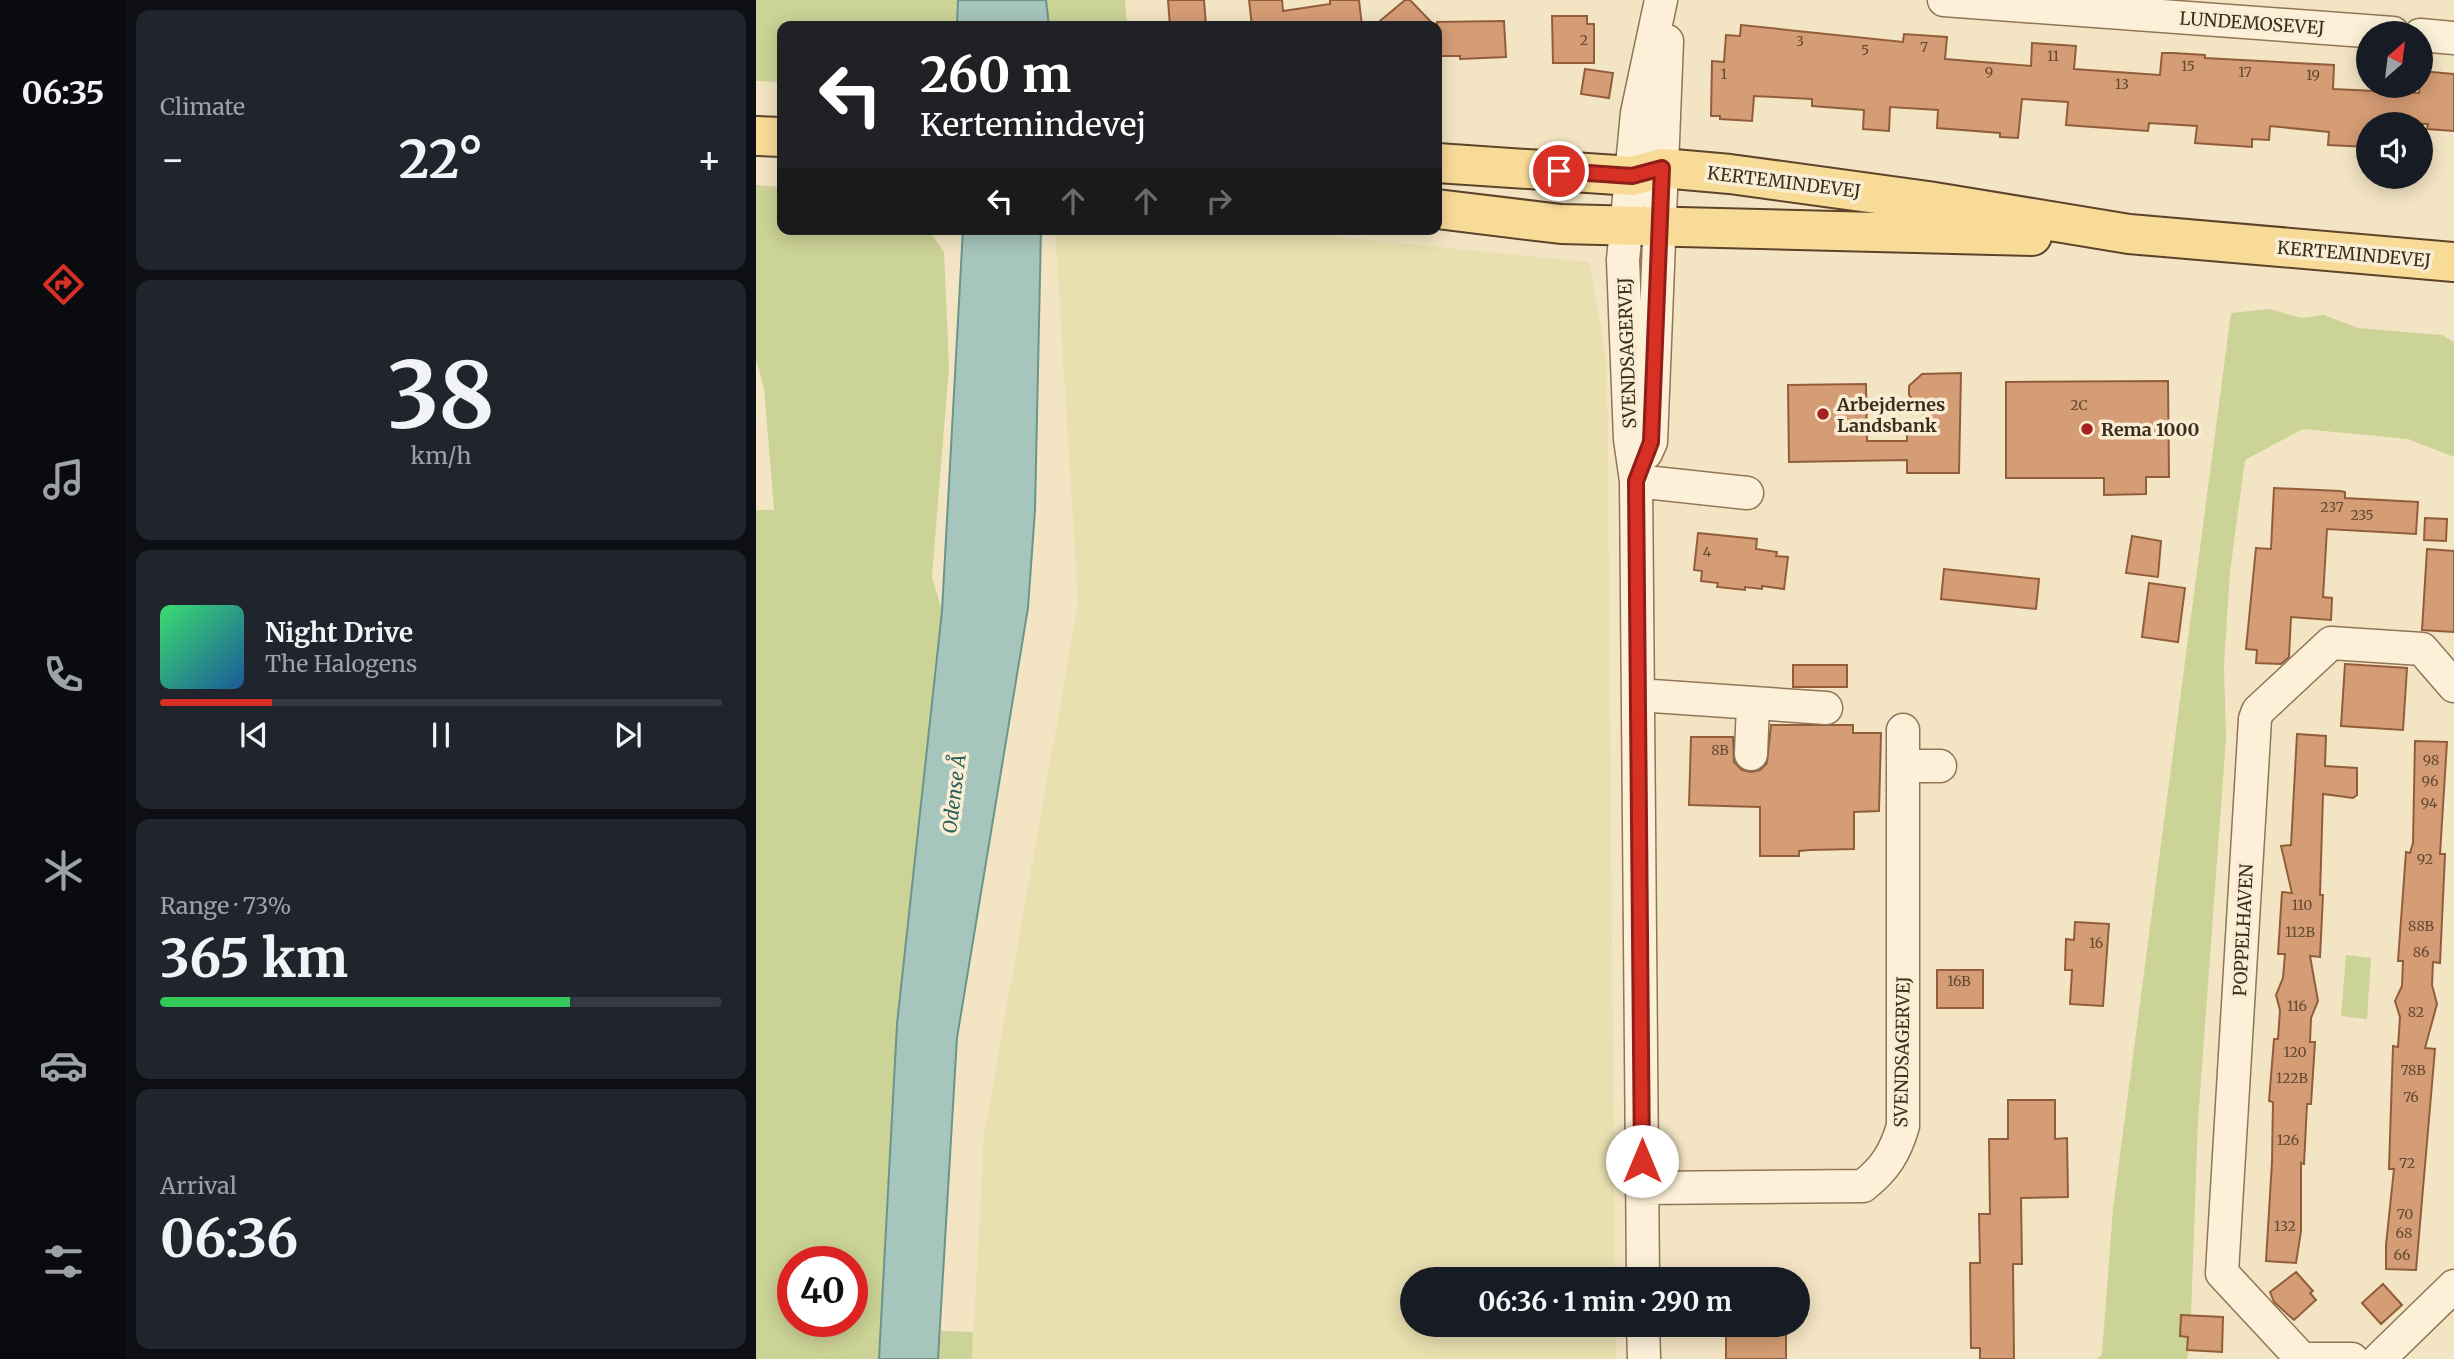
<!DOCTYPE html>
<html lang="en">
<head>
<meta charset="utf-8">
<style>
  body { margin:0; font-family:Merriweather,serif; background:#20242c; color:#f1f3f6; height:100vh; display:flex; flex-direction:column; font-size:26px; white-space:nowrap }
  * { box-sizing:border-box; margin:0 }
  p { font-size:23px; color:#9ea1a6 }
  .icon { flex:none; width:38px; height:38px; fill:none; stroke:currentColor; stroke-width:2; stroke-linecap:round; stroke-linejoin:round }
  .map { position:relative; flex:1; overflow:hidden }
  .panel { display:flex; flex-direction:column; gap:10px; padding:10px; background:#0d0f14; width:630px }
  .panel>* { flex:none }
  .hud { position:absolute; left:21px; top:21px; width:665px; height:214px; border-radius:14px; box-shadow:0 4px 18px #0003; background:#202124; color:#fff; overflow:hidden }
  .needle { width:46px; rotate:28deg }
  .buttons { position:absolute; left:1600px; top:21px; display:grid; gap:14px }
  .buttons a { display:grid; place-items:center; width:77px; height:77px; border-radius:50%; background:#171b24; box-shadow:0 4px 18px #0003; font-size:35px }
  .speed { position:absolute; left:21px; top:1246px; display:flex; gap:14px; font-size:35px; font-weight:700; text-align:center }
  .speed>* { display:grid; place-content:center; width:91px; height:91px; border-radius:50%; background:#171b24; box-shadow:0 4px 18px #0003; line-height:1 }
  .speed .limit { border:10px solid #d22; background:#fff; color:#111 }
  .pin { position:absolute; display:grid; place-items:center; width:60px; height:60px; color:#fff; margin:-30px; border:4px solid #fff; border-radius:50%; box-shadow:0 2px 7px #0007 }
  .me { position:absolute; width:77px; margin:-38px; rotate:0deg; stroke-linejoin:round; filter:drop-shadow(0 0 5px #0008) }
  .turn { display:flex; align-items:center; gap:24px; height:147px; padding:0 28px; font-size:32px }
  .turn .icon { width:91px; height:91px; stroke-width:2.5 }
  .turn b { display:block; font-size:49px; line-height:60px }
  .lanes { display:flex; align-items:center; height:66px; padding:0 28px; background:#0003; justify-content:center; gap:35px; direction:ltr }
  .lanes .off { opacity:.35 }
  .big { font-size:52px; font-weight:700; line-height:1.1 }
  .panel .card { flex:1; display:flex; flex-direction:column; justify-content:center; gap:10px; min-width:0; padding:0 24px; border-radius:14px; background:#20242c }
  .panel .dial { align-items:center; gap:0 }
  .dial b { font-size:91px; line-height:1 }
  .song { display:flex; align-items:center; gap:21px }
  .cover { width:84px; height:84px; border-radius:10px; background:linear-gradient(135deg,hsl(140 70% 55%),hsl(210 70% 35%)) }
  .played { height:7px; border-radius:4px; background:linear-gradient(90deg,#d93025 20%,#363941 20%) }
  .keys { display:flex; justify-content:space-around; direction:ltr }
  .heat { display:flex; justify-content:space-between; align-items:center; font-size:38px; direction:ltr }
  .charge { height:10px; border-radius:5px; background:linear-gradient(90deg,#34c759 73%,#363941 0) }
  .trip { position:absolute; left:644px; top:1267px; width:410px; height:70px; border-radius:35px; background:#171b24; box-shadow:0 4px 18px #0003; font-weight:700; line-height:70px; text-align:center }
  main { display:flex; flex:1; min-height:0 }
  .tab-bar { display:flex; flex-direction:column; width:126px; justify-content:space-around; align-items:center; background:#090b0e; color:#9ea1a6 }
  .tab-bar .icon { width:49px; height:49px }
  .tab-bar .on { color:#d93025 }
  .tab-bar b { font-size:32px; color:#f1f3f6 }
  .map>svg:first-child { display:block }
  .farmland { fill:#e9e0b0 }
  .green { fill:#ccd396; fill-rule:evenodd }
  .water { fill:#a6c5bc; stroke:#6b958b; stroke-width:2 }
  .building { fill:#d59d75; stroke:#925d3b; stroke-width:2 }
  .lines { fill:none; stroke-linecap:round; stroke-linejoin:round }
  .minor-casing { stroke:#907557; stroke-width:35 }
  .major-casing { stroke:#5d432c; stroke-width:42 }
  .minor { stroke:#fcf1d8; stroke-width:32 }
  .major { stroke:#f9db98; stroke-width:38 }
  .route-casing { stroke:#8d1f18; stroke-width:18 }
  .route { stroke:#d93025; stroke-width:12 }
  .poi-dot { fill:#a62122; stroke:#f9eed4; stroke-width:2.5 }
  .labels { text-anchor:middle; dominant-baseline:central; stroke-width:7; stroke-linejoin:round; paint-order:stroke }
  .number-label { font-size:14px; fill:#644933 }
  .street-label { font-size:18px; fill:#3e2d1d; stroke:#f9eed4 }
  .poi-label { font-size:18px; font-weight:bold; fill:#3e2d1d; stroke:#f9eed4; text-anchor:start }
  .water-label { font-size:19px; font-style:italic; fill:#2b5f5c; stroke:#f9eed4 }
</style>
</head>
<body>
<main>
<nav class="tab-bar">
<b>06:35</b>
<svg class="icon on" aria-label="directions" viewBox="0 0 24 24"><path d="M12 3l9 9-9 9-9-9zM9 14v-3h6M13 9l2 2-2 2"/></svg>
<svg class="icon" aria-label="music" viewBox="0 0 24 24"><path d="M9 18V5l10-2v13"/><circle cx="6" cy="18" r="3"/><circle cx="16" cy="16" r="3"/></svg>
<svg class="icon" aria-label="phone" viewBox="0 0 24 24"><path d="M5 4h4l2 5-3 2q2 4 5 5l2-3 5 2v4C11 20 4 13 5 4z"/></svg>
<svg class="icon" aria-label="climate" viewBox="0 0 24 24"><path d="M12 3v18M4 7l16 10M4 17L20 7"/></svg>
<svg class="icon" aria-label="car" viewBox="0 0 24 24"><path d="M5 17H2v-5l4-1 3-4h7l3 4 3 1v5h-3M9 17h6M6 11h13"/><circle cx="7" cy="17" r="2"/><circle cx="17" cy="17" r="2"/></svg>
<svg class="icon" aria-label="filters" viewBox="0 0 24 24"><path d="M4 7h16M4 17h16"/><circle cx="9" cy="7" r="2"/><circle cx="15" cy="17" r="2"/></svg>
</nav>
<section class="panel">
<div class="card"><p>Climate</p>
<div class="heat"><a>−</a><b class="big">22°</b><a>+</a></div>
</div>
<div class="card dial"><b>38</b><p>km/h</p></div>
<div class="card">
<div class="song"><i class="cover"></i><div><b>Night Drive</b><p>The Halogens</p></div></div>
<div class="played"></div>
<div class="keys"><svg class="icon" aria-label="previous" viewBox="0 0 24 24"><path d="M18 5L8 12l10 7zM5 5v14"/></svg><svg class="icon" aria-label="pause" viewBox="0 0 24 24"><path d="M8 5v14M16 5v14"/></svg><svg class="icon" aria-label="next" viewBox="0 0 24 24"><path d="M6 5l10 7-10 7zM19 5v14"/></svg></div>
</div>
<div class="card"><p>Range · 73%</p><b class="big">365 km</b><div class="charge"></div></div>
<div class="card"><p>Arrival</p><b class="big">06:36</b></div>
</section>
<div class="map">
<svg width="1698" height="1359" viewBox="0 0 1698 1359">
  <rect width="100%" height="100%" fill="#f3e5c3"/>
  <!-- farmland -->
  <path class="farmland" d="M299 229H504L833 262 851 365 859 1279H656V1325H860V1359H216L228 1135 322 604Z"/>
  <!-- green -->
  <path class="green" d="M0 0H202L201 26H26V82L0 81Z
    M290 0H369L371 26H293Z
    M0 185 26 187V229H172L188 252 193 367 176 577 186 611 141 1024 123 1359H0V510H18L8 388 0 360ZM37 1262H96V1321H37Z
    M1514 309 1545 318 1568 315 1602 328 1686 335 1698 342V457L1652 439 1547 429 1489 460 1474 572 1468 665 1470 739 1442 1121 1434 1344 1431 1359H1341L1346 1354 1357 1208 1475 313Z
    M1590 955 1615 958 1611 1019 1585 1016Z
    M185 1331 217 1332 216 1359H182Z"/>
  <!-- water -->
  <path class="water" d="M202 0H290L293 26H201Z
    M207 229H285L279 510 272 608 201 1038 182 1359H123L141 1024 186 611Z"/>
  <!-- building -->
  <path class="building" d="M412 0H448L450 26H414Z
    M493 0H526L527 11 574 4V0H603L606 26H496Z
    M649 0H654L679 26H618Z
    M796 16H831V24H838V63H797Z
    M748 21 750 57 704 59V56H681V22Z
    M985 25 1147 42 1148 34 1191 37 1189 59 1275 66 1276 43 1320 46 1318 69 1404 75 1406 53H1417L1449 55V58L1578 65 1577 89 1663 93 1665 71 1698 74V131L1671 129 1672 124H1612V147L1572 145 1573 132 1514 126 1513 140 1496 139V147L1439 143 1441 126 1393 123 1392 131 1310 125 1312 102 1266 99 1262 138 1244 137V133L1181 128 1182 110 1134 107 1133 131 1107 129 1108 110 1056 106V99L998 96 996 121 964 119V116H955L956 61 968 62 970 35 984 36Z
    M829 69 857 73 853 98 825 94Z
    M1205 373 1203 473H1151V460L1033 462 1032 385 1110 384 1111 441H1151V429H1178L1153 395V386L1166 374Z
    M1412 381 1413 477H1390V494L1348 495V478H1250V382Z
    M1518 488 1584 491 1589 492V498L1662 502 1660 534 1571 529 1567 597 1576 598 1575 620 1535 617 1533 657 1525 664 1500 663 1501 650 1490 649 1500 548 1515 549Z
    M1669 518 1691 519 1690 541 1668 540Z
    M942 533 1001 539 1000 549 1021 552 1020 556 1032 557 1028 589 1006 586V589L989 587V590L961 587 962 583 945 581 946 571 938 570Z
    M1376 536 1405 541 1402 577 1370 573Z
    M1671 549 1698 551V632L1666 630Z
    M1188 569 1283 579 1280 609 1185 599Z
    M1393 583 1429 588 1422 642 1386 637Z
    M1589 664 1651 668 1647 730 1585 726Z
    M1037 665H1091V687H1037Z
    M1015 725H1097V733H1125L1123 811 1098 812V849L1054 850 1043 851V856H1004V807L933 805 935 737H977L978 762 986 770 995 772 1004 770 1011 763Z
    M1541 734 1570 736 1569 766 1601 768V795L1597 798 1567 794 1564 895H1567L1564 957 1554 956 1562 1001 1555 1018 1554 1042H1559L1555 1104H1551L1548 1164 1545 1163V1231L1540 1263 1510 1261 1516 1162 1517 1102 1513 1101 1518 1039H1522L1524 1010 1520 995 1527 978 1529 954H1522L1526 892 1536 893 1525 846 1535 845Z
    M1659 741 1691 742 1684 854H1689L1684 963 1677 962 1676 985 1681 1004 1669 1048 1679 1049 1660 1270 1630 1269V1245L1638 1169H1633L1637 1046 1642 1047 1644 1017 1639 1001 1646 986 1647 961H1642L1650 852 1654 853 1657 843Z
    M1319 922 1353 924 1347 1006 1314 1004 1316 970H1309L1310 939 1318 940Z
    M1181 970H1227V1008H1181Z
    M1252 1100H1299V1139L1311 1138 1312 1197 1265 1198 1266 1264H1257L1258 1359H1224V1348H1215L1214 1263H1224L1223 1214H1234L1233 1139H1252Z
    M1540 1272 1557 1291 1554 1293 1560 1300 1538 1320 1518 1302 1514 1292Z
    M1627 1284 1646 1305 1625 1324 1606 1303Z
    M1425 1315 1467 1317 1466 1352 1431 1350 1432 1337 1424 1336Z
    M970 1325H1030V1359H970Z"/>
  <g class="lines">
    <defs>
      <path id="minor" d="M1188 0 1637 33
        M1664 35 1698 38
        M890 453 895 442 911 41
        M880 481 991 493
        M882 695 1070 708
        M995 754 997 704
        M1147 766H1184
        M886 1188 1107 1186C1129 1169 1139 1153 1147 1126V730
        M887 1279 880 481 874 439 867 260 881 113 905 0
        M887 1325 888 1359
        M1545 1358 1466 1273 1499 719 1502 711 1575 643 1666 649 1698 686
        M1544 1359H1596
        M1623 1359 1698 1286"/>
      <path id="major" d="M0 136 26 137
        M681 163 876 176 906 168 974 174 1172 201 1373 234 1698 262
        M681 209 805 224 1276 236"/>
    </defs>
    <!-- minor casing -->
    <use href="#minor" class="minor-casing"/>
    <!-- major casing -->
    <use href="#major" class="major-casing"/>
    <!-- minor -->
    <use href="#minor" class="minor"/>
    <!-- major -->
    <use href="#major" class="major"/>
  </g>
  <g class="lines">
    <defs>
      <path id="route" d="M803 171 876 176 906 168 895 442 880 481 886 1161"/>
    </defs>
    <!-- route casing -->
    <use href="#route" class="route-casing"/>
    <!-- route -->
    <use href="#route" class="route"/>
  </g>
  <!-- markers -->
  <g class="poi-dot">
    <circle cx="1067" cy="414" r="7"/>
    <circle cx="1331" cy="429" r="7"/>
  </g>
  <g class="labels">
    <!-- number labels -->
    <g class="number-label">
      <text x="828" y="40">2</text>
      <text x="1044" y="41">3</text>
      <text x="1168" y="47">7</text>
      <text x="1109" y="50">5</text>
      <text x="1297" y="56">11</text>
      <text x="1432" y="66">15</text>
      <text x="1233" y="72">9</text>
      <text x="1489" y="72">17</text>
      <text x="968" y="74">1</text>
      <text x="1557" y="75">19</text>
      <text x="1366" y="84">13</text>
      <text x="1323" y="405">2C</text>
      <text x="1576" y="507">237</text>
      <text x="1606" y="515">235</text>
      <text x="951" y="552">4</text>
      <text x="964" y="750">8B</text>
      <text x="1675" y="760">98</text>
      <text x="1674" y="781">96</text>
      <text x="1673" y="803">94</text>
      <text x="1669" y="859">92</text>
      <text x="1546" y="905">110</text>
      <text x="1665" y="926">88B</text>
      <text x="1544" y="932">112B</text>
      <text x="1340" y="943">16</text>
      <text x="1665" y="952">86</text>
      <text x="1203" y="981">16B</text>
      <text x="1541" y="1006">116</text>
      <text x="1660" y="1012">82</text>
      <text x="1539" y="1052">120</text>
      <text x="1657" y="1070">78B</text>
      <text x="1536" y="1078">122B</text>
      <text x="1655" y="1097">76</text>
      <text x="1532" y="1140">126</text>
      <text x="1651" y="1163">72</text>
      <text x="1649" y="1214">70</text>
      <text x="1529" y="1226">132</text>
      <text x="1648" y="1233">68</text>
      <text x="1646" y="1255">66</text>
    </g>
    <!-- street labels -->
    <g class="street-label">
      <text transform="translate(1496 23) rotate(4)">LUNDEMOSEVEJ</text>
      <text transform="translate(1028 182) rotate(7)">KERTEMINDEVEJ</text>
      <text transform="translate(1598 254) rotate(5)">KERTEMINDEVEJ</text>
      <text transform="translate(871 353) rotate(-92)">SVENDSAGERVEJ</text>
      <text transform="translate(1487 930) rotate(-87)">POPPELHAVEN</text>
      <text transform="translate(1146 1052) rotate(-89)">SVENDSAGERVEJ</text>
    </g>
    <!-- poi labels -->
    <g class="poi-label">
      <text x="1081" y="404">Arbejdernes<tspan x="1081" dy="21">Landsbank</tspan></text>
      <text x="1345" y="429">Rema 1000</text>
    </g>
    <!-- water labels -->
    <g class="water-label">
      <text transform="translate(198 794) rotate(-83)">Odense Å</text>
    </g>
  </g>
</svg>
<div class="buttons">
<a><svg class="needle" viewBox="-14 -14 28 28"><path d="M0-13l5 13h-10z" fill="#e53935"/><path d="M0 13l5-13h-10z" fill="#9ea1a6"/></svg></a>
<a><svg class="icon" aria-label="sound" viewBox="0 0 24 24"><path d="M4 9h4l5-4v14l-5-4H4zM17 9q2 3 0 6"/></svg></a>
</div>
<div class="speed"><div class="limit">40</div></div>
<div class="pin" style="left:803px;top:171px;background:#d93025"><svg class="icon" aria-label="arrive" viewBox="0 0 24 24"><path d="M6 21V4h12l-3 4 3 4H6"/></svg></div>
<svg class="me" style="left:886px;top:1161px" viewBox="-20 -20 40 40"><circle r="19" fill="#fff"/><path d="M0-13L10 11 0 6-10 11z" fill="#d93025"/></svg>
<div class="trip">06:36 · 1 min · 290 m</div>
<div class="hud">
<div class="turn"><svg class="icon" aria-label="left" viewBox="0 0 24 24"><path d="M17 20v-9H6M10 6l-5 5 5 5"/></svg><div><b>260 m</b>Kertemindevej</div></div>
<div class="lanes"><svg class="icon" aria-label="left" viewBox="0 0 24 24"><path d="M17 20v-9H6M10 6l-5 5 5 5"/></svg><svg class="icon off" aria-label="ahead" viewBox="0 0 24 24"><path d="M12 20V5M6 11l6-6 6 6"/></svg><svg class="icon off" aria-label="ahead" viewBox="0 0 24 24"><path d="M12 20V5M6 11l6-6 6 6"/></svg><svg class="icon off" aria-label="right" viewBox="0 0 24 24"><path d="M7 20v-9h11M14 6l5 5-5 5"/></svg></div>
</div>
</div>
</main>
</body>
</html>
